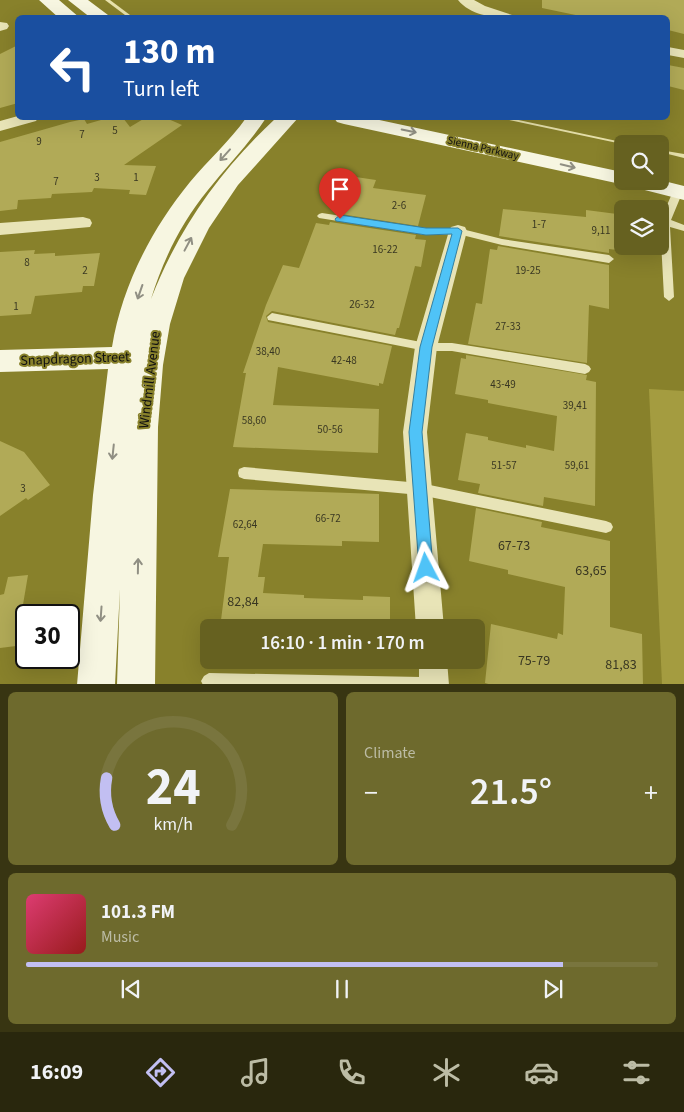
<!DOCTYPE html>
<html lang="en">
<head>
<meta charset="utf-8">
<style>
  body { margin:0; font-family:"Source Sans 3",sans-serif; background:#6e6a2d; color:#f1f3f6; height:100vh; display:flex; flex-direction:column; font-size:19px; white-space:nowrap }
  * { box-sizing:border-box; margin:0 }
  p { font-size:16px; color:#bcbca5 }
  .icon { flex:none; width:28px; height:28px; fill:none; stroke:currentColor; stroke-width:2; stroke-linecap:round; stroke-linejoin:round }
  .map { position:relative; height:684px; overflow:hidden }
  .drawer { display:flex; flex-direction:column; gap:8px; padding:8px; background:#383512; flex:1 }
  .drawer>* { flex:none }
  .top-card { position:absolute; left:15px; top:15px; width:655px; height:105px; border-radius:8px; box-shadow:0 5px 20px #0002; background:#1a4fa0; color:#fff; overflow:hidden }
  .buttons { position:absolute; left:614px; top:135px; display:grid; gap:10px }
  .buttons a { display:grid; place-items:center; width:55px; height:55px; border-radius:8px; background:#666120; box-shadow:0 5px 20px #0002; font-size:25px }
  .speed { position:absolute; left:15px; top:604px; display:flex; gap:10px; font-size:25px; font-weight:700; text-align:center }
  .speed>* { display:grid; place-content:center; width:65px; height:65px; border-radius:50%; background:#666120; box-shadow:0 5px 20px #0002; line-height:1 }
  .speed .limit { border:2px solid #111; border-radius:8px; background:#fff; color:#111 }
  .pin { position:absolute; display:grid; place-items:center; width:42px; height:42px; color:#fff; margin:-51px -21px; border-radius:50% 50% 50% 0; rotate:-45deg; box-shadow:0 0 5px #0007 }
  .pin .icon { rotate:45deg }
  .me { position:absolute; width:55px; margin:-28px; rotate:356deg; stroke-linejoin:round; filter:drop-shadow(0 0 4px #0008) }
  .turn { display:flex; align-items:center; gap:18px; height:105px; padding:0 25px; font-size:22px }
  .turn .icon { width:65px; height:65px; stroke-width:2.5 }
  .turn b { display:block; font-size:35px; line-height:42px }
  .big { font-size:38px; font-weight:600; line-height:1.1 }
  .drawer .widget { flex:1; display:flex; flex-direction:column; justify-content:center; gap:8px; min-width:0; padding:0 18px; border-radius:8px; background:#6e6a2d }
  .drawer .dial { align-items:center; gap:0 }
  .dial svg { height:130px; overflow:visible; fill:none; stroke:#79753e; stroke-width:7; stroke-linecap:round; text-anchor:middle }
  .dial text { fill:#f1f3f6; stroke:none }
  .song { display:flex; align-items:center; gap:15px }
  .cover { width:60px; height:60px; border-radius:8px; background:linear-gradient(135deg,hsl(340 70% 55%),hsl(0 70% 35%)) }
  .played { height:5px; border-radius:2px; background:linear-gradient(90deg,#c2bff2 85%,#79753e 85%) }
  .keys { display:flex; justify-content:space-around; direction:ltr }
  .heat { display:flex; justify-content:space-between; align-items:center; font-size:28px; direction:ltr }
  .drawer .tiles { flex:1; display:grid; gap:8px; grid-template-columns:1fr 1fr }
  .widget:last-child { grid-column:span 2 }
  .trip { position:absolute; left:200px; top:619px; width:285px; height:50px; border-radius:8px; background:#666120; box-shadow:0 5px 20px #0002; font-weight:600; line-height:50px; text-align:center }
  .dock { display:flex; height:80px; justify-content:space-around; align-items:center; background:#29270d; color:#bcbca5 }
  .dock .icon { width:35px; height:35px }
  .dock .selected { color:#c2bff2 }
  .dock b { font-size:22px; color:#f1f3f6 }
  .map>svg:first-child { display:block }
  .green { fill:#a49c40 }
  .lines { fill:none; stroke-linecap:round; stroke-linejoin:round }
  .stream { fill:#e8e2ac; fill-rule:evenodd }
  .building { fill:#b1aa57 }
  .lane { fill:#e8e4b7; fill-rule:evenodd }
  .street { fill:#e8e4b7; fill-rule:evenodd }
  .secondary { fill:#f7f6e1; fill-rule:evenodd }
  .oneway { stroke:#908f83 }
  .route { fill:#4fc3f7; stroke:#337fa1 }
  .labels { text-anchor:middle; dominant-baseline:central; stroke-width:4; stroke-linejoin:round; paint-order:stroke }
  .number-label { font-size:11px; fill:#393722 }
  .far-street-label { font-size:11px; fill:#111; stroke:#88812b }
  .street-label { font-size:14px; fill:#111; stroke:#88812b }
  .near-number-label { font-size:14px; fill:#393722 }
</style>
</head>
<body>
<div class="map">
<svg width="684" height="685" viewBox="0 0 684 685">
  <rect width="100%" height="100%" fill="#88812b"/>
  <!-- green -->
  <path class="green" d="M649 389 684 391V684H662Z"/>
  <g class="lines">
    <!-- stream -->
    <path class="stream" d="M105 0H110L134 18H129Z
      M503 118H509L631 144H622L505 119Z
      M660 150 684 154V158L660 152Z"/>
  </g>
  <!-- building -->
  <path class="building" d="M542 0H684V34L668 30V18H590L542 8Z
    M18 45V103L0 108V54Z
    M668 65 684 68V90L668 86Z
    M108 118H123L130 127 145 118H166L182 125 124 165 156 166 146 195 129 194 130 190 94 188 92 192 52 194 51 198 18 200 17 209 0 211V142L70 122 84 119 87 124Z
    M349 176 376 180 373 188 426 195 418 226 334 213Z
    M503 209 586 217V210L617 214V250L609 249V253L499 236Z
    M330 222 416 235 415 239 426 240 421 267 415 266 399 328H397L395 335 272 311 266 316 268 322 392 346 383 384 379 383V386L278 367 273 405 379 409 378 453 233 447 246 373H243L266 305 283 265 299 268 316 223 329 225Z
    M498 246 609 265V309L589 305 587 363 468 344 476 303 482 304 490 249 497 250Z
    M35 250 34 254 55 253V256L100 253 94 286H83L82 292 35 296 31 314 0 316V252Z
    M466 355 587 375 586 380 596 382 595 506 544 497 543 506 478 493 480 484 458 480 466 433 488 437V440L526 448V445L554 451 557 416 488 403V400L455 394 461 358 466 359Z
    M0 441 24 452 50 485 28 500 26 498 0 516Z
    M230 489 379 494V542L342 541V546L263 544 258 577H265L263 593 304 595V598L363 600V596L390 597V628H220L229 557H218Z
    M476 508 542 522 541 527 610 541V627L642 634 643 685H492L485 683 491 624 557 639 558 633 563 635 565 587 508 574V570L469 561Z
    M28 575 16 646 0 648V595L4 594 8 577Z"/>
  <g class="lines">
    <!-- lane -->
    <path class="lane" d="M678 188 683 191 671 220 684 225V231L670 227 674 297 669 301 664 297 660 222 673 191Z
      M322 213 426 229 458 228 502 239 609 255 614 259 609 263 502 245 458 234 426 235 319 218 317 216 319 214Z
      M272 313 426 343H452L585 364 589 366 591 369 589 372 585 374 452 351H426L268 320 267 317Z
      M244 467 420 483 606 521 611 523 613 527 611 531 606 533 420 495 244 479 239 477 238 473 239 469Z
      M209 673 421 677 426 680 429 685H203L201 681 204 676Z"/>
    <!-- street -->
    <path class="street" d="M458 0H474L485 6 512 15 514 18C495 18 471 16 458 0Z
      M0 22 7 23 9 26 7 29 0 31Z
      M668 47 684 50V58L668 55Z
      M18 116 38 118 36 121 0 131V121Z
      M83 217 90 219 92 223 90 227 0 235V223Z
      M458 225 465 227 467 231 437 347 427 432 444 628H416L403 432 415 347 449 231 451 227Z
      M419 660H447L449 685H419Z"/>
    <!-- secondary -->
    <path class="secondary" d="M39 0H59L80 18H59Z
      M68 0H88L112 18H91Z
      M246 118H266C249 144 227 166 208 190 181 223 163 260 151 299 178 229 221 169 276 118H298L238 185 209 228 184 278 170 324 163 365 158 427 155 685H117L120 589 115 685H77L93 495 108 369 0 372V350L112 347C122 286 151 230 190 182 208 160 230 141 246 118Z
      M334 118H370L622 172V181L660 180 684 186V200L625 185 344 124 337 122Z"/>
  </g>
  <!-- one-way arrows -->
  <defs><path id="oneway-shaft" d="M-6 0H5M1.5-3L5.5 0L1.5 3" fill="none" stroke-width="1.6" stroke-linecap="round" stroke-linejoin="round" transform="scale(1.25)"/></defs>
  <g class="oneway">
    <use href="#oneway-shaft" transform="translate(409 131) rotate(12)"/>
    <use href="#oneway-shaft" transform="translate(225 155) rotate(132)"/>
    <use href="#oneway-shaft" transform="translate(568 166) rotate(13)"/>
    <use href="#oneway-shaft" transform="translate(188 244) rotate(-62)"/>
    <use href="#oneway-shaft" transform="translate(140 292) rotate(109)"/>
    <use href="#oneway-shaft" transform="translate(113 452) rotate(96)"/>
    <use href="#oneway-shaft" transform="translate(138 566) rotate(-89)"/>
    <use href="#oneway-shaft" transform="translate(101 614) rotate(94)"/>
  </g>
  <!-- route -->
  <path class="route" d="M340 215 426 228H458L462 231 432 347 422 432 433 568 431 573 426 575 421 573 419 568 409 432 420 347 452 234 426 235 336 221 335 219Z"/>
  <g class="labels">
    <!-- number labels -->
    <g class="number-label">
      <text x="115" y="130">5</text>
      <text x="82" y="134">7</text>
      <text x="39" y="141">9</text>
      <text x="97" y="177">3</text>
      <text x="136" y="177">1</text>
      <text x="56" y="181">7</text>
      <text x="399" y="205">2-6</text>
      <text x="539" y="224">1-7</text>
      <text x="601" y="230">9,11</text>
      <text x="385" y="249">16-22</text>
      <text x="27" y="262">8</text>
      <text x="85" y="270">2</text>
      <text x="528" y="270">19-25</text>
      <text x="362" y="304">26-32</text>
      <text x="16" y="306">1</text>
      <text x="508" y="326">27-33</text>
      <text x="268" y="351">38,40</text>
      <text x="344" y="360">42-48</text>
      <text x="503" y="384">43-49</text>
      <text x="575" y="405">39,41</text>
      <text x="254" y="420">58,60</text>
      <text x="330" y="429">50-56</text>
      <text x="504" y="465">51-57</text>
      <text x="577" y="465">59,61</text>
      <text x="23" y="488">3</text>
      <text x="328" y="518">66-72</text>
      <text x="245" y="524">62,64</text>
    </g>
    <!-- far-street labels -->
    <g class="far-street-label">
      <text transform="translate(483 148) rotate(13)">Sienna Parkway</text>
    </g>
    <!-- street labels -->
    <g class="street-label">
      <text transform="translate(75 359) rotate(-2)">Snapdragon Street</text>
      <text transform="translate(150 380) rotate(-83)">Windmill Avenue</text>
    </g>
    <!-- near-number labels -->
    <g class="near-number-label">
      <text x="514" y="546">67-73</text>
      <text x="591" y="571">63,65</text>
      <text x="243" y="602">82,84</text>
      <text x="534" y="661">75-79</text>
      <text x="621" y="665">81,83</text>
    </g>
  </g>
</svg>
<div class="buttons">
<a><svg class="icon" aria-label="search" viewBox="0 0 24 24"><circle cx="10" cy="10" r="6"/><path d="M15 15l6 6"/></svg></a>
<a><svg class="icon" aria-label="layers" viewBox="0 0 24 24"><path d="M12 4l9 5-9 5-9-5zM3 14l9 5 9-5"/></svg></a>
</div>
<div class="speed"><div class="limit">30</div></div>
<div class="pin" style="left:340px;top:219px;background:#d93025"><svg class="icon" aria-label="arrive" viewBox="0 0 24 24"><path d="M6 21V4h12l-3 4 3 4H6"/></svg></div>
<svg class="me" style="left:426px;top:568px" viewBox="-20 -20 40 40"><path d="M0-17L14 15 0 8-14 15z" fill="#4fc3f7" stroke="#fff" stroke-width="4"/></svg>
<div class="trip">16:10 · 1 min · 170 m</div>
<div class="top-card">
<div class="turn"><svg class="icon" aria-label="left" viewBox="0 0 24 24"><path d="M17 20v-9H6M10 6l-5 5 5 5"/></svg><div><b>130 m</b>Turn left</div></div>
</div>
</div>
<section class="drawer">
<div class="tiles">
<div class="widget dial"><svg viewBox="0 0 100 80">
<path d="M14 69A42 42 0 1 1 86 69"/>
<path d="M14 69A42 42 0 0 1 9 40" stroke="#c2bff2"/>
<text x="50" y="56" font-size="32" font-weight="700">24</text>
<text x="50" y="72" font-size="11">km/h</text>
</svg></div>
<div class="widget"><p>Climate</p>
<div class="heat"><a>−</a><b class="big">21.5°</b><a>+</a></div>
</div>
<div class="widget">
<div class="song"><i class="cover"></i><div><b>101.3 FM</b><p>Music</p></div></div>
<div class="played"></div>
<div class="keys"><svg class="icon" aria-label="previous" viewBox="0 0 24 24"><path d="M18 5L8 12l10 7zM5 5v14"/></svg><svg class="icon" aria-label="pause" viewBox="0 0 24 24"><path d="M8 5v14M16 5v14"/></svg><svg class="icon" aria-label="next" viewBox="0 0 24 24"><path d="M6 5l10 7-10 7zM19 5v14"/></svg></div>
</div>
</div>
</section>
<nav class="dock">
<b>16:09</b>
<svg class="icon selected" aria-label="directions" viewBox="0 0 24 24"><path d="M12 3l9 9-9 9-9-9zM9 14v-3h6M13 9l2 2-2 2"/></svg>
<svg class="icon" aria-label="music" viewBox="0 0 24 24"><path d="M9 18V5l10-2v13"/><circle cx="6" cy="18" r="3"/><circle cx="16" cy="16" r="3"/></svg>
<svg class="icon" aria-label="phone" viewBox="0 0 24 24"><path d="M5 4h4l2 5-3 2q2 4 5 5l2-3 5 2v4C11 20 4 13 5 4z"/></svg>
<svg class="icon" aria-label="climate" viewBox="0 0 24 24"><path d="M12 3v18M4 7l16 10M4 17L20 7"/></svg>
<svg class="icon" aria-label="car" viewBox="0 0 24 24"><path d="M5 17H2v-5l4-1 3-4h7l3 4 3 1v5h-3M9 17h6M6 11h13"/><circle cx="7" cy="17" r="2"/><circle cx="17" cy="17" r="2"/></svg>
<svg class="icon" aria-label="filters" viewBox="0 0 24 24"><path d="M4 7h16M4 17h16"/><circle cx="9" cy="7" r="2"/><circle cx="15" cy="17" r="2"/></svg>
</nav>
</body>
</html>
